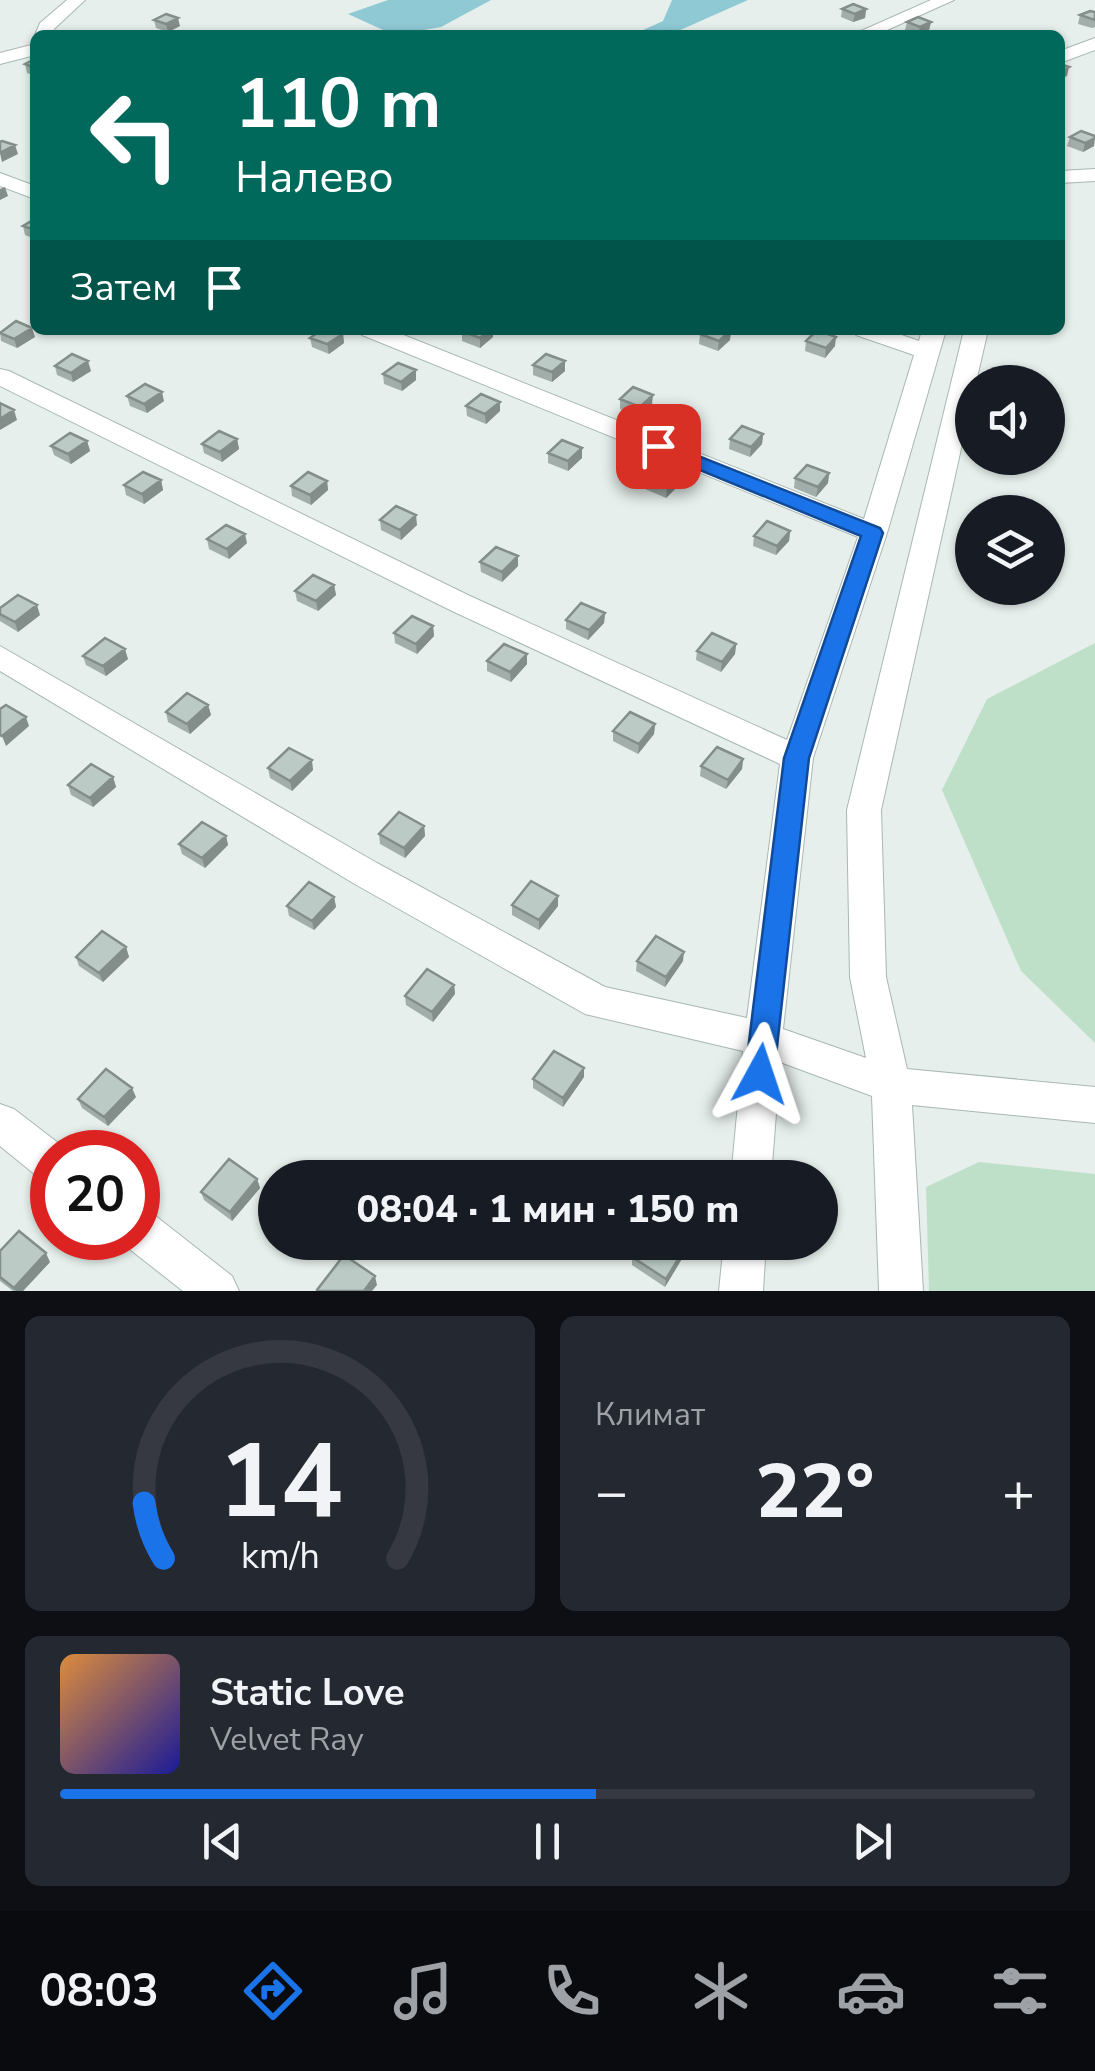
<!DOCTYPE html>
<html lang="ru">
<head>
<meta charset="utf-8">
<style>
  body { margin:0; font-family:"Nunito Sans",sans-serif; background:#242831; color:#f1f3f6; height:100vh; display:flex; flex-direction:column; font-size:38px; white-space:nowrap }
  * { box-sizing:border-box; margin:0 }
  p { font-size:32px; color:#9ea1a6 }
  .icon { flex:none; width:55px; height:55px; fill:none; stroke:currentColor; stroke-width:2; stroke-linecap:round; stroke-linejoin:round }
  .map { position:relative; height:1291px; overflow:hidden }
  .sheet { display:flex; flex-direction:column; gap:25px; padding:25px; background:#0d0f14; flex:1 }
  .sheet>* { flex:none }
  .guide { position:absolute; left:30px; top:30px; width:1035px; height:305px; border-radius:15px; box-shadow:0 2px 8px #0004; background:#00695c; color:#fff; overflow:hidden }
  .fabs { position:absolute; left:955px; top:365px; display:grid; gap:20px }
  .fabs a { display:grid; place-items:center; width:110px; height:110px; border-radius:50%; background:#171b24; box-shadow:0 2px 8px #0004; font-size:50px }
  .speed { position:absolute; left:30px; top:1130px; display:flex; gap:20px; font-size:50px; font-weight:700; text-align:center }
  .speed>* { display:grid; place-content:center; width:130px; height:130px; border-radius:50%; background:#171b24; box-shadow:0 2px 8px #0004; line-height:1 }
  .speed .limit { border:15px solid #d22; background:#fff; color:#111 }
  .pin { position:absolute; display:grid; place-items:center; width:85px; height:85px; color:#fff; margin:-42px; border-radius:20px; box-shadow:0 5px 15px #0006 }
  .me { position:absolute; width:110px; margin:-55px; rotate:5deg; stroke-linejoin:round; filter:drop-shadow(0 0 8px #0008) }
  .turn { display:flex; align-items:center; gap:35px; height:210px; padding:0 40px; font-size:45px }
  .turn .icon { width:130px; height:130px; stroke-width:2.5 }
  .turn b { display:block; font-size:70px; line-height:85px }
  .then { display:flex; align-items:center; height:95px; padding:0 40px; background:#0003; gap:20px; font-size:38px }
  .big { font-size:75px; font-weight:800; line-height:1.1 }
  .sheet .tile { flex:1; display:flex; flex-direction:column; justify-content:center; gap:15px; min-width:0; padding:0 35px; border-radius:15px; background:#242831 }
  .sheet .dial { align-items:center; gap:0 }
  .dial svg { height:260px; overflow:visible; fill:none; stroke:#363941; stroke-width:7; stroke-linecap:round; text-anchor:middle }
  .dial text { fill:#f1f3f6; stroke:none }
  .song { display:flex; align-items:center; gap:30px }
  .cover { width:120px; height:120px; border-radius:15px; background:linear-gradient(135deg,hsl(30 70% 55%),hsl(240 70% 35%)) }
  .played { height:10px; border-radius:5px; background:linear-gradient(90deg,#1a73e8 55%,#363941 55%) }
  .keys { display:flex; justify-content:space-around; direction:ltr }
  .heat { display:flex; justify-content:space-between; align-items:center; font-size:55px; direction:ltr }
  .sheet .tiles { flex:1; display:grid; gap:25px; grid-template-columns:1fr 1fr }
  .tile:last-child { grid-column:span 2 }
  .trip { position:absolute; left:258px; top:1160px; width:580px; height:100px; border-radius:50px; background:#171b24; box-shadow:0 2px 8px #0004; font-weight:800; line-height:100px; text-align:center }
  .tabs { display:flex; height:160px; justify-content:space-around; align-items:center; background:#090b0e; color:#9ea1a6 }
  .tabs .icon { width:70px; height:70px }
  .tabs .current { color:#1a73e8 }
  .tabs b { font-size:45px; color:#f1f3f6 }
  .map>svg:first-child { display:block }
  .green { fill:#bfe0c8 }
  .water { fill:#8ec9d4 }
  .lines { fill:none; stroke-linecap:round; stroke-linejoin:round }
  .minor-casing { stroke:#a8b8b2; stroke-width:2 }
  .minor { fill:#fff; fill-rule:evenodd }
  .wall { fill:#a1aea9 }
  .shaded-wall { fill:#838d89 }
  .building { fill:#bbcac4; stroke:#838d89; stroke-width:2.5 }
  .route { fill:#1a73e8; stroke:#114b97; stroke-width:2.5 }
</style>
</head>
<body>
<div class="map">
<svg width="1095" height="1291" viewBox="0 0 1095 1291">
  <rect width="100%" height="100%" fill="#e6efeb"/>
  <!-- green -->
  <path class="green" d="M1095 643V1043L1021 971 942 790 987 699Z
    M979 1162 1095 1174V1291H929L926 1187Z"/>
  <!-- water -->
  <path class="water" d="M388 0H491L441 27 394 35 348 14Z
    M672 0H748L669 35H632L663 21Z"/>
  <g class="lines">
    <defs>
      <path id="minor" d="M67 0H85L54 29 53 35H35L40 23Z
        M931 0H954L876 35H852Z
        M1095 38V50L1060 63V51Z
        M35 44V55L0 64V53Z
        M1095 169V181L1060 183V171Z
        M0 173 35 186V199L0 186Z
        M358 330H391L864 519 914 355 856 335 852 330H887L919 341 922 330H946L887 533 813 758 783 1029 866 1058 850 977 847 810 964 330H988L976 382H972V399L881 810 886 977 907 1069 1095 1087V1123L912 1105 923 1291H879L872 1096 780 1062 771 1178H731L743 1051 585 1014 353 883 0 671V646L377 863 605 987 747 1018 780 764 450 610 0 386V369L9 371 470 596 787 740 858 537 362 335Z
        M0 1104 14 1109 66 1149 68 1152H52V1182L38 1177 0 1146Z
        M138 1208 153 1214 232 1276 239 1291H183L123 1244 121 1238H138Z
        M724 1242H766L763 1291H719Z"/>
    </defs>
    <!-- minor casing -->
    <use href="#minor" class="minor-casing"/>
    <!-- minor -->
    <use href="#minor" class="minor"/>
  </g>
  <!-- wall -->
  <path class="wall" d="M842 9H866L865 18 853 22 841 17Z
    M1095 12V27L1092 28 1078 24 1080 15Z
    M154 20 180 26 168 32 156 28Z
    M907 22H931L929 30 918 35 905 30Z
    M35 59V76L27 73 25 64Z
    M1070 137 1094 146 1083 152 1067 146Z
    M35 219V239L25 235 23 226Z
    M731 330 730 340 718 351 699 344 700 334Z
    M0 331 35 337 17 348 1 341Z
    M462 331 493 337 480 348 462 341Z
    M343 334 344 343 329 354 312 347 310 338Z
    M806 341 835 346 825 358 805 351Z
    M533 365 565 371 552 382 533 375Z
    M55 366 91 371 73 382 57 375Z
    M383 374 416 380 402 391 384 384Z
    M127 396 164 401 147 413 130 406Z
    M620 399 652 404 640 417 620 409Z
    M466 406 500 411 486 424 467 416Z
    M763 434 762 444 750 457 729 449 730 439Z
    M237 439 239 449 222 462 204 453 202 444Z
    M87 441 90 451 71 464 54 455 51 446Z
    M548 453 582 458 568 471 548 463Z
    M829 473 828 483 816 497 794 488 795 478Z
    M681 474 680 484 666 498 645 489 646 479Z
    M161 480 163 490 144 504 126 495 124 485Z
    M327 481 328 490 311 505 292 496 291 486Z
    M380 520 417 525 401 540 381 530Z
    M790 531 789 541 776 555 753 546 754 536Z
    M207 539 247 543 229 559 209 549Z
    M480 562 518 566 502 582 481 572Z
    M334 585 336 595 318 611 297 601 295 591Z
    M0 608 40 615 18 632 0 621Z
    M605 613 604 623 588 640 566 629V620Z
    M433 626 434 636 417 654 395 643 394 633Z
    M736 644 735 654 721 672 696 660 697 651Z
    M527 654V664L511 682 487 671V661Z
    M83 656 128 659 106 676 86 665Z
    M208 705 211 715 190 734 168 722 166 712Z
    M655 724 654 734 638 754 613 741V731Z
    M743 759 742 769 726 789 700 776 701 766Z
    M268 768 313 770 292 791 270 778Z
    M113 777 116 787 93 807 71 795 68 785Z
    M424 826 425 836 405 858 380 844 379 834Z
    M226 836 228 845 205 868 182 854 179 844Z
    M334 897 336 907 314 930 289 916 287 906Z
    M512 905 558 906 539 930 512 915Z
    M126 947 129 957 103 982 79 966 76 957Z
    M637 961H683L665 987 636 971Z
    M454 985 455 994 433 1022 406 1005 405 996Z
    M584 1068V1077L563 1107 533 1088V1079Z
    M136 1097 108 1126 82 1108 78 1099Z
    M257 1179 260 1188 232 1221 204 1200 201 1192Z
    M0 1251 50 1262 23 1291H13L0 1281Z
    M686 1252 665 1287 632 1265V1257Z"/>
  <!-- shaded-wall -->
  <path class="shaded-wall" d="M866 9 865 18 853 22 855 14Z
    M178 18 180 26 168 32 166 24Z
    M931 22 929 30 918 35 920 27Z
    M1069 67 1067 76 1060 79V71Z
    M1095 138 1094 146 1083 152 1085 143Z
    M15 145 18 154 2 162 0 153Z
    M5 187 8 196 0 200V189Z
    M32 328 35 337 17 348 14 339Z
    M489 330H493V337L480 348V338Z
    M731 330 730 340 718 351 719 341Z
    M343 334 344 343 329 354 327 344Z
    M836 337 835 346 825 358 826 348Z
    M88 361 91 371 73 382 71 373Z
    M565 361V371L552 382V372Z
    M416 370V380L402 391 401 382Z
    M162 392 164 401 147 413 144 404Z
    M653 395 652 404 640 417V407Z
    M500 402V411L486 424 485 414Z
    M14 410 17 420 0 430V419Z
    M763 434 762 444 750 457 751 447Z
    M237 439 239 449 222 462 220 452Z
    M87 441 90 451 71 464 68 454Z
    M582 448V458L568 471V461Z
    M829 473 828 483 816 497 818 487Z
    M681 474 680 484 666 498 667 488Z
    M161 480 163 490 144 504 142 494Z
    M327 481 328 490 311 505 310 495Z
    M416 515 417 525 401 540 400 530Z
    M790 531 789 541 776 555 777 546Z
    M245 534 247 543 229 559 227 549Z
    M518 556V566L502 582V572Z
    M334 585 336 595 318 611 316 601Z
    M37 605 40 615 18 632 15 622Z
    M605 613 604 623 588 640 589 630Z
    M433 626 434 636 417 654 416 644Z
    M736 644 735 654 721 672 722 662Z
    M125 649 128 659 106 676 103 666Z
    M527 654V664L511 682 510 672Z
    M208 705 211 715 190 734 187 724Z
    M26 717 29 726 6 746 2 736Z
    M655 724 654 734 638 754 639 744Z
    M743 759 742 769 726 789 728 780Z
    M312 760 313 770 292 791 290 781Z
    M113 777 116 787 93 807 90 798Z
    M424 826 425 836 405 858 404 848Z
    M226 836 228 845 205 868 202 858Z
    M558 896V906L539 930V920Z
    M334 897 336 907 314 930 312 921Z
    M126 947 129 957 103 982 99 973Z
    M684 952 683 961 665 987 666 977Z
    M454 985 455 994 433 1022 432 1012Z
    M584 1068V1077L563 1107V1098Z
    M132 1088 136 1097 108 1126 104 1117Z
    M257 1179 260 1188 232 1221 230 1212Z
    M688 1243 686 1252 665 1287 666 1279Z
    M46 1253 50 1262 23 1291H16L14 1288Z
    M375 1276 377 1285 372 1291H364Z"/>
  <!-- building -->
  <path class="building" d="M853 4 866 9 855 14 842 9Z
    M1090 11 1095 12V20L1080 15Z
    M166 14 178 18 166 24 154 20Z
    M918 17 931 22 920 27 907 22Z
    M669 31 678 35H659Z
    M35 59V68L25 64Z
    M1060 64 1069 67 1060 71Z
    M1081 131 1095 136V138L1085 143 1070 137Z
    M2 141 15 145 0 153V142Z
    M35 219V230L23 226Z
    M16 321 32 328 14 339 0 333Z
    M321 330H334L343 334 327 344 310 338Z
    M463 330H489L480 338 462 331Z
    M704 330H731L719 341 700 334Z
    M817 330 836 337 826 348 806 341Z
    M72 354 88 361 71 373 55 366Z
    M546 354 565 361 552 372 533 365Z
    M398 363 416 370 401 382 383 374Z
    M145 384 162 392 144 404 127 396Z
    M633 387 653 395 640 407 620 399Z
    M481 394 500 402 485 414 466 406Z
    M0 403 14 410 0 419Z
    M742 426 763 434 751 447 730 439Z
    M219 431 237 439 220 452 202 444Z
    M70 433 87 441 68 454 51 446Z
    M562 440 582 448 568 461 548 453Z
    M807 465 829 473 818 487 795 478Z
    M659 466 681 474 667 488 646 479Z
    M143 472 161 480 142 494 124 485Z
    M308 472 327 481 310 495 291 486Z
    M396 506 416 515 400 530 380 520Z
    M767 521 790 531 777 546 754 536Z
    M226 525 245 534 227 549 207 539Z
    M496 547 518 556 502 572 480 562Z
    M313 575 334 585 316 601 295 591Z
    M18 595 37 605 15 622 0 614V608Z
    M581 603 605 613 589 630 566 620Z
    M412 616 433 626 416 644 394 633Z
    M712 633 736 644 722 662 697 651Z
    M105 638 125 649 103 666 83 656Z
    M504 644 527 654 510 672 487 661Z
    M187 693 208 705 187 724 166 712Z
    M6 705 26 717 2 736 0 735V709Z
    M630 712 655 724 639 744 613 731Z
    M717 747 743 759 728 780 701 766Z
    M289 748 312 760 290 781 268 768Z
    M91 764 113 777 90 798 68 785Z
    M399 812 424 826 404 848 379 834Z
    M202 822 226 836 202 858 179 844Z
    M531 881 558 896 539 920 512 905Z
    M309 882 334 897 312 921 287 906Z
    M102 931 126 947 99 973 76 957Z
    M656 936 684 952 666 977 637 961Z
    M427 969 454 985 432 1012 405 996Z
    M554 1051 584 1068 563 1098 533 1079Z
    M106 1069 132 1088 104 1117 78 1099Z
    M229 1159 257 1179 230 1212 201 1192Z
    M19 1231 46 1253 14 1288 0 1277V1251Z
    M642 1242H686L688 1243 666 1279 632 1257Z
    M344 1255 375 1276 364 1291H318L317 1290Z"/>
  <!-- route -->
  <path class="route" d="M658 440 880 528 883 533 809 758 774 1074 770 1083 760 1087 749 1083 745 1074 784 758 861 536 651 450 648 446Z"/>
</svg>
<div class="fabs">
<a><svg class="icon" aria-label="sound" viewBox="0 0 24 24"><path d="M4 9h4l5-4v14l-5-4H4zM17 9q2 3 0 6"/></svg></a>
<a><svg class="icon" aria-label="layers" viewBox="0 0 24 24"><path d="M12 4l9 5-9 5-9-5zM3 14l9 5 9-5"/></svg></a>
</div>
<div class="speed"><div class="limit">20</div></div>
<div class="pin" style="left:658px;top:446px;background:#d93025"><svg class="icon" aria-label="arrive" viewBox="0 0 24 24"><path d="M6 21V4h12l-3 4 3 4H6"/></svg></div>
<svg class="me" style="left:760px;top:1074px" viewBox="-20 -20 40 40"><path d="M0-17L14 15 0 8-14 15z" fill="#1a73e8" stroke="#fff" stroke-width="4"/></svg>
<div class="trip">08:04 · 1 мин · 150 m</div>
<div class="guide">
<div class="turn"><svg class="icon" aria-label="left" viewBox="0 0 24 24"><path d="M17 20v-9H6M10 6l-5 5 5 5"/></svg><div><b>110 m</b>Налево</div></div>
<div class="then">Затем<svg class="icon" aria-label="arrive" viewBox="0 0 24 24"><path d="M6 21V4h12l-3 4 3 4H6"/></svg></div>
</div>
</div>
<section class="sheet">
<div class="tiles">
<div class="tile dial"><svg viewBox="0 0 100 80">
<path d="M14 69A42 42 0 1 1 86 69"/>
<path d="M14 69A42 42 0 0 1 8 52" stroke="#1a73e8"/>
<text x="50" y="56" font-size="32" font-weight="700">14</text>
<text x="50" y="72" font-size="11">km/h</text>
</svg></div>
<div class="tile"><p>Климат</p>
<div class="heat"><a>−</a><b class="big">22°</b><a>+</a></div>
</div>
<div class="tile">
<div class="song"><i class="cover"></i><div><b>Static Love</b><p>Velvet Ray</p></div></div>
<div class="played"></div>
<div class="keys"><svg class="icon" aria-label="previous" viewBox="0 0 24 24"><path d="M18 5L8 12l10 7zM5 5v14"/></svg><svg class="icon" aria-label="pause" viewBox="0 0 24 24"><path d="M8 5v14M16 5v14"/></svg><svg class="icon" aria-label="next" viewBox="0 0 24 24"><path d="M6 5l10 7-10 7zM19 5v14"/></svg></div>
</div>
</div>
</section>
<nav class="tabs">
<b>08:03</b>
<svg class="icon current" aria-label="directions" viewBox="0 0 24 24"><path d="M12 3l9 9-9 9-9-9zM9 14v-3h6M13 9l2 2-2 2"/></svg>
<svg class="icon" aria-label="music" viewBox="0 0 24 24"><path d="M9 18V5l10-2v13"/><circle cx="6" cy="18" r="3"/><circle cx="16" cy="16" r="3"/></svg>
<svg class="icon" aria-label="phone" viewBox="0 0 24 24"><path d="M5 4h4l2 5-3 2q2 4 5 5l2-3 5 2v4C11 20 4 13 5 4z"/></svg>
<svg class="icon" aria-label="climate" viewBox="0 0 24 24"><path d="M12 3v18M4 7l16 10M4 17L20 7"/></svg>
<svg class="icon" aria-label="car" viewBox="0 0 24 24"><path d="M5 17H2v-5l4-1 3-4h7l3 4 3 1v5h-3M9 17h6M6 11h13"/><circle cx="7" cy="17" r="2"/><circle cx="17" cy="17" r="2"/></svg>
<svg class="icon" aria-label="filters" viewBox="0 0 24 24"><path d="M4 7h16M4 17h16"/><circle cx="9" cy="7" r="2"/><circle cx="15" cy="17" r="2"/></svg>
</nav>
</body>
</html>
